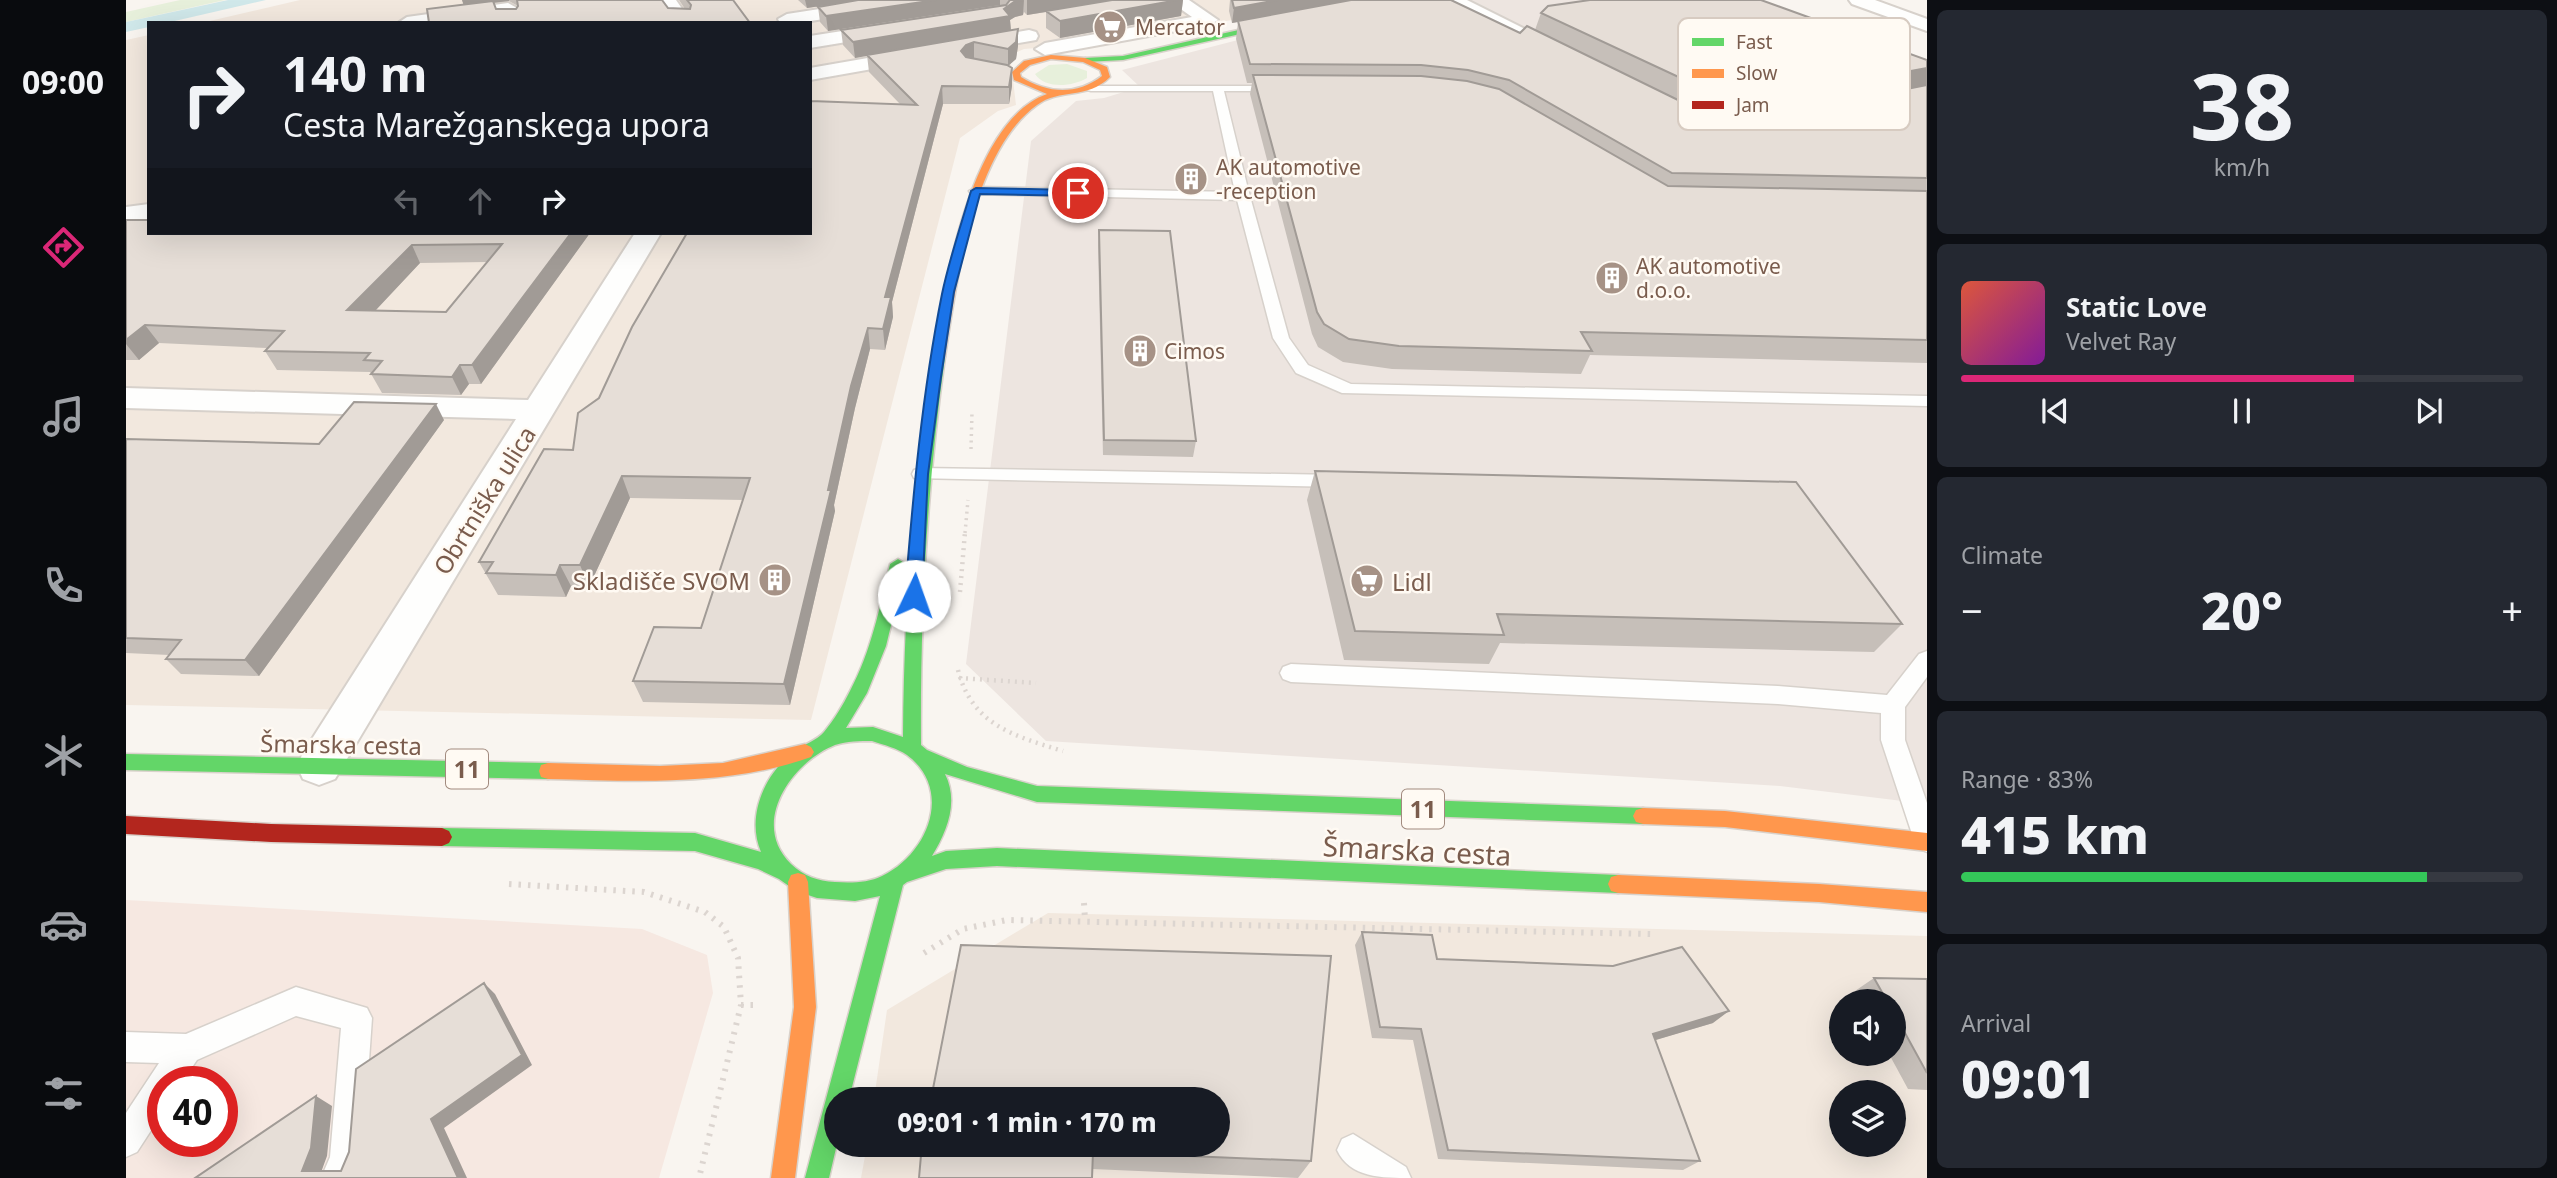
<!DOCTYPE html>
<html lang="en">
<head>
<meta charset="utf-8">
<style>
  body { margin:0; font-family:"Noto Sans",sans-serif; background:#242831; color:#f1f3f6; height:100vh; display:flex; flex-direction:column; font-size:26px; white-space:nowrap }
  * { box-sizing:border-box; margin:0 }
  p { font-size:23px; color:#9ea1a6 }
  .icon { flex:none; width:38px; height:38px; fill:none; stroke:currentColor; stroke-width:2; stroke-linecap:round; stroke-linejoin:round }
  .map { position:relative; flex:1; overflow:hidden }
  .panel { display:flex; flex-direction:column; gap:10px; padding:10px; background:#0d0f14; width:630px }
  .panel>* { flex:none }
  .banner { position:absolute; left:21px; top:21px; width:665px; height:214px; border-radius:0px; box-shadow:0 7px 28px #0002; background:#171b24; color:#f1f3f6; overflow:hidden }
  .controls { position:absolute; left:1703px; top:989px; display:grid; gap:14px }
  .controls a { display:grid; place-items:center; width:77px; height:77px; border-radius:50%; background:#171b24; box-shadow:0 7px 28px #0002; font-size:35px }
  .speed { position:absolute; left:21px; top:1066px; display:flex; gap:14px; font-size:35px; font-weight:700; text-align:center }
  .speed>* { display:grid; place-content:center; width:91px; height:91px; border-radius:50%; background:#171b24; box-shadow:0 7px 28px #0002; line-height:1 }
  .speed .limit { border:10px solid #d22; background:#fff; color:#111 }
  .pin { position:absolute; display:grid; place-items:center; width:60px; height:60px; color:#fff; margin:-30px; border:4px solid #fff; border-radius:50%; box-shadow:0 2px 7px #0007 }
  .me { position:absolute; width:77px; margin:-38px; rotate:3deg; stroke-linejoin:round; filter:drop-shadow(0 0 5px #0008) }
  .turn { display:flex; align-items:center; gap:24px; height:147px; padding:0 21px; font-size:32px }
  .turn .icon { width:91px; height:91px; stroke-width:2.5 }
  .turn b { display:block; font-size:49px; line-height:60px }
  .lanes { display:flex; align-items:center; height:66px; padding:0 21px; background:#0003; justify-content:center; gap:35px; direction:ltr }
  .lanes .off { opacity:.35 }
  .big { font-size:52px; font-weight:800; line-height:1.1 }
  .panel .card { flex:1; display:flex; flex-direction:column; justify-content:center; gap:10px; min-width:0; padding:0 24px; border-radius:10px; background:#242831 }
  .panel .dial { align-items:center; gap:0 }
  .dial b { font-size:91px; line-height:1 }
  .song { display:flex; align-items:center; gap:21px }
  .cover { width:84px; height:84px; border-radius:10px; background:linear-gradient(135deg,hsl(10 70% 55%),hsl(290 70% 35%)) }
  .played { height:7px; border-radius:4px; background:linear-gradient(90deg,#db2777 70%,#363941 70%) }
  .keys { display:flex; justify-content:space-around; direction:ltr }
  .heat { display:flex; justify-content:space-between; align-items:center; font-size:38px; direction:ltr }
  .charge { height:10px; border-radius:5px; background:linear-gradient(90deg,#34c759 83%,#363941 0) }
  .trip { position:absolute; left:698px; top:1087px; width:406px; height:70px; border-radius:35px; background:#171b24; box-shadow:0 7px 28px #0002; font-weight:800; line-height:70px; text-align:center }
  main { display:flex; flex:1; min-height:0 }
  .tabs { display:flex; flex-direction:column; width:126px; justify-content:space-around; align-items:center; background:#090b0e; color:#9ea1a6 }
  .tabs .icon { width:49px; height:49px }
  .tabs .current { color:#db2777 }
  .tabs b { font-size:32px; color:#f1f3f6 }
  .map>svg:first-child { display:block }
  .residential { fill:#f2e8de; fill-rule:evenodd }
  .commercial { fill:#f6e8e1; fill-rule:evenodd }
  .industrial { fill:#ede5e0 }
  .green { fill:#e7f0db }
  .water { fill:#d0e8ea }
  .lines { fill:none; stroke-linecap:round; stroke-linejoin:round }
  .lane-casing { stroke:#d7d1cb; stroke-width:3 }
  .street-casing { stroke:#d7d1cb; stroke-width:4 }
  .fast-casing { stroke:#d9d2cb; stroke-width:3 }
  .slow-casing { stroke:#d9d2cb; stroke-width:3 }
  .jam-casing { stroke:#d9d2cb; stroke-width:3 }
  .path-far2 { stroke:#dcd5d0; stroke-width:3.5; stroke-dasharray:2 4.5; stroke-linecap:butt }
  .path-far1 { stroke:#dcd5d0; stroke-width:4.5; stroke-dasharray:2 5; stroke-linecap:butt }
  .path { stroke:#dcd5d0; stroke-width:6; stroke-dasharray:2.5 7; stroke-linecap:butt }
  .lane { fill:#fefefd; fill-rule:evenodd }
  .street { fill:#fefefd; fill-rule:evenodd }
  .fast { fill:#63d668; fill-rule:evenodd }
  .slow { fill:#ff974d; fill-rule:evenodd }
  .jam { fill:#b3261e; fill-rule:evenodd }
  .wall { fill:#c6bfb9; fill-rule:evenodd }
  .shaded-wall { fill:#a19b96 }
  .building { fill:#e6ded7; stroke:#a19b96; stroke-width:2; fill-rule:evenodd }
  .route { fill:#1a73e8; stroke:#114b97; stroke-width:2 }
  .labels { text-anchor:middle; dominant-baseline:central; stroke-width:5; stroke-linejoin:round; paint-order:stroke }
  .far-poi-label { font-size:21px; fill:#7a5c4d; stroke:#fffaf3; text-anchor:start }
  .shield { fill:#fffaf3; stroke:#a28b7f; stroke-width:2 }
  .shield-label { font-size:23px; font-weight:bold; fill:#7a5c4d }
  .street-label { font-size:24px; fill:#7a5c4d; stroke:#fffaf3 }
  .poi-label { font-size:24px; fill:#7a5c4d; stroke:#fffaf3; text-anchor:end }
  .near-street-label { font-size:28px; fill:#7a5c4d; stroke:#fffaf3 }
  .key { fill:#fffaf3; stroke:#d7cbc1; stroke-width:2 }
  .key-label { font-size:19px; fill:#7a5c4d }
</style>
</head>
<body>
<main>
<nav class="tabs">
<b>09:00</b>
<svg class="icon current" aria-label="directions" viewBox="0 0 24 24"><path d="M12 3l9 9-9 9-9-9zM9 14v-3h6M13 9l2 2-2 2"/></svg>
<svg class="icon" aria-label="music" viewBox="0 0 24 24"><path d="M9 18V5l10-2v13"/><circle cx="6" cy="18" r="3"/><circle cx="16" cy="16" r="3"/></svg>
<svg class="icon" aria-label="phone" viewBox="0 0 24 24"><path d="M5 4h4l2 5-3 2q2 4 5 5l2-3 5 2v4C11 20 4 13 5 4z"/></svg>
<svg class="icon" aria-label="climate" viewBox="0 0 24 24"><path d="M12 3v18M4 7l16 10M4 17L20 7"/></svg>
<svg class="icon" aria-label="car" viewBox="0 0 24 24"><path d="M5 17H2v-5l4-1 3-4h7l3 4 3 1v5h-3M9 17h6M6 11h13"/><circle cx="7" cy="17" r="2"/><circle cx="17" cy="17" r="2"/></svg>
<svg class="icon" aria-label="filters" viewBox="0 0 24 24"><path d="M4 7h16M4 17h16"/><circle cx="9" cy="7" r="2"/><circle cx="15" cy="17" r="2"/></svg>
</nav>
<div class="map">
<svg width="1801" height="1178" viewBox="0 0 1801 1178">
  <rect width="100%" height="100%" fill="#f9f5f0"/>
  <!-- residential -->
  <path class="residential" d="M174 0H1198L1136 15 963 44 898 49 884 55 890 105 872 111 834 138 685 720 0 705V40L23 35V233H684V23H75Z
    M922 913 1801 936V1178H735L741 1145 1092 1144V1099H748L761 1010ZM1715 1001H1768V1054H1715ZM1715 1092H1768V1144H1715Z"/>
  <!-- commercial -->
  <path class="commercial" d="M0 900 516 929 581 955 587 993 533 1178H0ZM37 1082H96V1141H37Z"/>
  <!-- industrial -->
  <path class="industrial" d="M1323 0H1583L1801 82V804L1654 786 920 741 840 664 905 141 950 101 978 98 1014 87 996 70 1139 33Z"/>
  <!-- green -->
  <path class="green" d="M54 0H99L0 22V12Z
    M941 64 961 71V78C946 87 919 89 909 74L923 65Z"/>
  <!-- water -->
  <path class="water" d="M102 0H140L40 23H23V27L0 32V22Z"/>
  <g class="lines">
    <defs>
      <path id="lane" d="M961 86H1157V90L1153 91H1098L1122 189 1163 338 1182 365 1225 384 1801 396V406L1216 393 1170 373 1147 338 1111 200 845 194 843 191 850 187 1109 192 1087 91H965L961 90Z
        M795 468 1213 475 1220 477 1222 481 1220 485 1213 487 788 478 786 474 788 470Z
        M1801 651V677L1779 707V740L1801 803V852L1792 848 1788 840 1755 740V713L1652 704 1165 682 1157 679 1154 673 1157 667 1165 664 1652 686 1761 695 1793 654Z
        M170 987 241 1008 246 1018 236 1160 228 1178H195L204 1157 215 1028 170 1016 71 1060 56 1082H37V1112L11 1152 0 1157V1113L33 1063 0 1062V1032L60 1034Z
        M1227 1134 1280 1167 1285 1178C1256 1178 1224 1178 1211 1150L1216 1139Z"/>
      <path id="street" d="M532 0H550L566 23H548Z
        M752 0H797L788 5 672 23H654L652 19 661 14Z
        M1042 0H1063L1092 20 1083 25 919 55 909 49 919 43 1066 17Z
        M1318 0H1341L1441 50 1444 54 1441 58H1427Z
        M1723 0H1749L1801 19V31L1726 4Z
        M382 3 391 8 395 23H377L375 14 319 23H272L281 17Z
        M768 23 775 25 777 29 775 33 684 48V36Z
        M903 30 910 32 912 36 910 40 684 80V68Z
        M23 204V219L0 223V207Z
        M509 233H535L209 779 193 785 177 779 171 766 177 753 390 419 0 408V388L402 400Z"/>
      <path id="fast" d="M1161 19 1164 23 997 60 959 62 955 60 959 58 997 56Z
        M813 353 819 357C801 486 794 615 795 745L801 750 841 767 911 786 1517 808 1524 810 1527 816 1524 822 1517 824 911 802 819 774C833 802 821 831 806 856L820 851 871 848 1492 875 1499 877 1502 884 1499 891 1492 893 871 866 820 869 781 882 777 885 723 1099H710L711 1144 703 1178H679L754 896 729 901 691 898 670 891 653 879 632 869 569 851 316 846 309 843 306 837 309 831 316 828 569 833 635 852C620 817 638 775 667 752 676 745 692 740 698 732 708 720 717 705 724 691 745 652 754 607 764 564L772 559 780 564 760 646 741 693 720 728 747 727 777 737C778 609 787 483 807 357ZM746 741C758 745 771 748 781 755 828 790 802 854 756 876 742 883 724 883 709 882 691 881 678 876 665 864 623 823 666 762 709 745 721 741 734 741 746 741Z
        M0 754 422 763 429 765 431 771 429 777 422 779 0 770Z"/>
      <path id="slow" d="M925 55 959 58 981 67 984 77C961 100 934 88 911 105 847 151 830 284 819 357L817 360H809L807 357C818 287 844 121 921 94L888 80 886 72 898 61ZM925 59 957 62 974 70 976 76C950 96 921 93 895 77L894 73 904 65Z
        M679 744 685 747 688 752 685 757C600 787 511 781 422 779L415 777 413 771 415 765 422 763 534 766 597 763Z
        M1517 808 1599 811 1801 833V851L1599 827 1517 824 1510 822 1507 816 1510 810Z
        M672 873 679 875 682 882 690 1007 669 1178H645L668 1007 662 882 665 875Z
        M1492 875 1693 884 1801 892V912L1693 902 1492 893 1485 891 1482 884 1485 877Z"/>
      <path id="jam" d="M0 816 145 824 316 828 323 831 326 837 323 843 316 846 145 842 0 834Z"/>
    </defs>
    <!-- lane casing -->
    <use href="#lane" class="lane-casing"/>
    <!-- street casing -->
    <use href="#street" class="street-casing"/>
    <!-- fast casing -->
    <use href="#fast" class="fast-casing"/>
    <!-- slow casing -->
    <use href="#slow" class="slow-casing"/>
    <!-- jam casing -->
    <use href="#jam" class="jam-casing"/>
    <!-- path-far2 -->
    <path class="path-far2" d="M845 449 846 412
      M839 533 842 500"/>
    <!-- path-far1 -->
    <path class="path-far1" d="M834 592 839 532
      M832 670C846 725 888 736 937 751
      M833 678 910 683"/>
    <!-- path -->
    <path class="path" d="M383 884 518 892 579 912 598 927 612 958 615 1005 573 1178
      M958 903 959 920
      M798 953 837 929 881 920 1526 934
      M615 1005H631"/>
    <!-- lane -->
    <use href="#lane" class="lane"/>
    <!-- street -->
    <use href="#street" class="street"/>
    <!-- fast -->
    <use href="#fast" class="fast"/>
    <!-- slow -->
    <use href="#slow" class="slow"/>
    <!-- jam -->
    <use href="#jam" class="jam"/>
  </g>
  <!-- wall -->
  <path class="wall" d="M336 0H536L542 8 559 9 553 0H607L624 23H303L338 5ZM383 1 392 6 390 9H370L368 3Z
    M672 0H1057L1055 16 934 38 920 28V12L901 15 898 12 897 15 889 17 884 20 885 30 892 46 890 59 882 66 886 86 883 104H817L766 302 767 317 759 350 744 349 729 408 708 505 709 511 664 705 517 702 507 681 575 628 617 500 504 498 463 587 445 586 440 597 372 595 353 562 447 450 473 398 685 101 774 104 743 72 741 55 729 58 717 45 715 30 874 5 702 31 694 22 692 7 727 2 681 8Z
    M1104 0H1325L1394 33 1409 30 1415 13 1801 60V363L1464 355 1455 374 1266 369 1217 362 1192 347 1186 334 1124 94 1126 83H1121L1110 39 1112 22 1106 23 1103 11ZM1776 90 1639 117 1634 116Z
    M0 220 464 233 355 384H343L335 395 256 393 244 372 151 370 139 351 141 348 33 343 13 360H0ZM361 262 320 312 249 311 294 263Z
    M973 230 1070 441 1067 457 977 455 972 245Z
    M318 420 133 676 55 674 40 659 43 655 0 653V439L193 444Z
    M1189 471 1776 624 1748 652 1374 643 1363 664 1218 660 1181 500Z
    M1236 932 1311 959 1587 1023 1529 1040 1574 1161 1557 1170 1312 1159 1287 1040 1246 1038 1229 945Z
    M1748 978 1801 979V1090L1782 1089 1763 1054H1768V1001H1735L1729 991Z
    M796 1144 1185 1161 1172 1178 966 1169Z"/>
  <!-- shaded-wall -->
  <path class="shaded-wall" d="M336 0H383V1L338 6Z
    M679 0H726L727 1 681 8Z
    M810 0H874V5L702 31 700 16Z
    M898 0 897 15 889 17 884 20 885 31 729 58 727 42 878 9 888 2Z
    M901 0H993L901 15Z
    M1052 0H1057L1055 16 934 38V21Z
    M1152 0H1229L1106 23 1108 8Z
    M892 29V46L890 59 882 66V49Z
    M848 42V59L840 61 835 51 840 45Z
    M886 68V86L883 104V87Z
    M1801 68V85L1628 117 1638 98Z
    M816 86 817 104 766 302 767 317 759 350 757 329 759 297Z
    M445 233H464L355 384 346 365Z
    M286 245 294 263 232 329 221 310Z
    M19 325 33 343 13 360 0 344V340Z
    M742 328 744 349 729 408 708 505 709 511 664 705 658 684 725 386Z
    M334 365 343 384 335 395 326 377Z
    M310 404 318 420 133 676 119 660Z
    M496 476 504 498 463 587 454 565Z
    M434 565 445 586 440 597 430 575Z
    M358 983 369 994 406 1065 318 1128 341 1178H332L305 1119Z
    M1603 1011 1587 1023 1513 1045 1527 1034Z
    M190 1096 206 1106 201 1156 193 1178 176 1171Z"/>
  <!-- building -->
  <path class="building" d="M391 0H536L542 8 564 9 565 5 561 0H607L624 23H303L301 9 367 1 370 9H390L392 6Z
    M732 0H810L700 16 692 7Z
    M884 0H897L888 2 878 9 884 16 727 42 715 30 880 5Z
    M986 0H1052L934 21 920 11Z
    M1106 0H1152L1108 8Z
    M1225 0H1325L1394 33 1401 26 1556 102 1598 114 1639 117 1801 85V178L1546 173 1383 80 1342 70 1295 65 1124 64 1112 21Z
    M1464 0H1635L1801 60V68L1638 98 1601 96 1574 87 1415 13 1422 6Z
    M892 29 890 42 882 49 848 42 840 45 835 51 840 57 881 65 886 68 883 87 816 86 759 297H765L757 329 742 328 725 386 702 490H705L658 684 507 681 528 627 575 628 624 478 496 476 454 565H434L430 575 360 573 367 562H353L418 449 447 450 452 413 473 398 506 327 561 233H684V100L685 101 791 105 741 55Z
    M1127 75 1295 76 1341 81 1373 89 1542 186 1801 191V340L1455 332 1466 351 1273 346 1223 339 1198 324 1191 312Z
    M0 220H23V233H445L346 365H334L326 377 245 374 256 361 238 360 244 353 139 351 158 331 19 325 0 340ZM376 244 320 312 221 310 286 245Z
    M973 230 1044 231 1070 441 978 440Z
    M228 402 310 404 119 660 40 659 55 640 0 638V439L193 444Z
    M1189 471 1670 482 1776 624 1371 614 1378 635 1229 631Z
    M1236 932 1306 935 1311 959 1487 966 1556 947 1603 1011 1527 1034 1574 1161 1322 1150 1295 1029 1254 1027Z
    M835 945 1205 956 1185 1161 967 1152 966 1178H793L796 1144H1092V1099H805Z
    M1748 978 1801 979V1073L1768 1013V1001H1761Z
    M358 983 396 1055 305 1119 332 1178H69L190 1096 185 1148 176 1171H215L223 1152 230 1069Z"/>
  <!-- route -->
  <path class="route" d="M850 188 952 190 957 193 952 196 854 194 828 292 815 377 802 474 796 596 788 602 779 596C787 495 796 394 816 294 823 260 835 225 845 191Z"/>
  <!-- icons -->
  <defs>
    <symbol id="supermarket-disc" viewBox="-11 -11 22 22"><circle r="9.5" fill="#a69286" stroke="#fffaf3"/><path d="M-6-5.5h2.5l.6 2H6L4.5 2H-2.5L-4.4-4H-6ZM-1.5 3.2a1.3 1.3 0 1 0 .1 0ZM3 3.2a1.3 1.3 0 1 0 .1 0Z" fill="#fff"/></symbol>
    <symbol id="building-disc" viewBox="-11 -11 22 22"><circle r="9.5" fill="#a69286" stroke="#fffaf3"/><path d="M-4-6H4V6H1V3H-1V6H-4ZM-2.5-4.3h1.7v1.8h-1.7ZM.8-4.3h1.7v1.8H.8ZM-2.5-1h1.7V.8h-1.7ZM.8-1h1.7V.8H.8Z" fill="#fff"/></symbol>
  </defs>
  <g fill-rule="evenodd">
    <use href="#supermarket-disc" x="965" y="8" width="38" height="38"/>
    <use href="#building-disc" x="1046" y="160" width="38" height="38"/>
    <use href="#building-disc" x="1467" y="259" width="38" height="38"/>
    <use href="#building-disc" x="995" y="332" width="38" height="38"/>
    <use href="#building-disc" x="630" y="561" width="38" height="38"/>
    <use href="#supermarket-disc" x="1222" y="562" width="38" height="38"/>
  </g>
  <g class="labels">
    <!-- far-poi labels -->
    <g class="far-poi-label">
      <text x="1009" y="27">Mercator</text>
      <text x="1090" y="167">AK automotive<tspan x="1090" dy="24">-reception</tspan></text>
      <text x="1510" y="266">AK automotive<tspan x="1510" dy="24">d.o.o.</tspan></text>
      <text x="1038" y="351">Cimos</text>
    </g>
    <!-- shield labels -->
    <g class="shield">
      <rect x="320" y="749.5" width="42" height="39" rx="5"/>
      <rect x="1276" y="789.5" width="42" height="39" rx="5"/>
    </g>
    <g class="shield-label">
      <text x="341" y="769">11</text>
      <text x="1297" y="809">11</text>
    </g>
    <!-- street labels -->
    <g class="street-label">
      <text transform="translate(358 500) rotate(-58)">Obrtniška ulica</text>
      <text transform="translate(215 744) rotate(1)">Šmarska cesta</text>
    </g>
    <!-- poi labels -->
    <g class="poi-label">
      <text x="624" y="580">Skladišče SVOM</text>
      <text x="1266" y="581" text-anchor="start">Lidl</text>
    </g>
    <!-- near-street labels -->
    <g class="near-street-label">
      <text transform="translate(1291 850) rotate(3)">Šmarska cesta</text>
    </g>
  </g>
  <!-- legend -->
  <rect x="1552" y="18" width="232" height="112" rx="10" class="key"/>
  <rect x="1566" y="38" width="32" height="8" fill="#63d668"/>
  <rect x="1566" y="69" width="32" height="9" fill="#ff974d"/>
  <rect x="1566" y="101" width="32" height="8" fill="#b3261e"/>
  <g class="key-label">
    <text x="1610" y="49">Fast</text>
    <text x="1610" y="80">Slow</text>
    <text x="1610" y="112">Jam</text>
  </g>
</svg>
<div class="controls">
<a><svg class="icon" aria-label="sound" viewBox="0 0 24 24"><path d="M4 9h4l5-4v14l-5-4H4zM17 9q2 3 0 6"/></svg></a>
<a><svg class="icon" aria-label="layers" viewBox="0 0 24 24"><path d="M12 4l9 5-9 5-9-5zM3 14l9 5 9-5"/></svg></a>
</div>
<div class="speed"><div class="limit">40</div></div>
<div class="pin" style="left:952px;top:193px;background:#d93025"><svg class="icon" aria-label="arrive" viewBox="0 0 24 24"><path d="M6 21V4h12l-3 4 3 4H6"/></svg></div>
<svg class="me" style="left:788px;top:596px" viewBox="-20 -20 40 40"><circle r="19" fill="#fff"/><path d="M0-13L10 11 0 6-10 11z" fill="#1a73e8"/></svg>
<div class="trip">09:01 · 1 min · 170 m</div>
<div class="banner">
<div class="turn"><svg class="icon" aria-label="right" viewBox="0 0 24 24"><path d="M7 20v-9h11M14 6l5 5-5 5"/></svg><div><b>140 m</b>Cesta Marežganskega upora</div></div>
<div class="lanes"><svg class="icon off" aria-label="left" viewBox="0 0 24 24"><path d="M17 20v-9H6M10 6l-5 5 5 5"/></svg><svg class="icon off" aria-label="ahead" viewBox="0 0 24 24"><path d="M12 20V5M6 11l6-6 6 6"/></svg><svg class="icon" aria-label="right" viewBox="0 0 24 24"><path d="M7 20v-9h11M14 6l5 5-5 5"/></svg></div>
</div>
</div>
<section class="panel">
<div class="card dial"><b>38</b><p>km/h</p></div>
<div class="card">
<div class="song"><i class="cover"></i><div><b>Static Love</b><p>Velvet Ray</p></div></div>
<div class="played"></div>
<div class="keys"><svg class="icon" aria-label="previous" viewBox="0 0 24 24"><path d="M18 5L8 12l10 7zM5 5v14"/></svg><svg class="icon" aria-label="pause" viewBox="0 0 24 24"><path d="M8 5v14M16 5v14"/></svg><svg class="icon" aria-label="next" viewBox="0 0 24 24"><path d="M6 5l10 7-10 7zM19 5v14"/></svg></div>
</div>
<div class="card"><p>Climate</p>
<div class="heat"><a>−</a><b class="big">20°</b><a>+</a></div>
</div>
<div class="card"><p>Range · 83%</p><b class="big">415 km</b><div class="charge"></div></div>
<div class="card"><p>Arrival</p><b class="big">09:01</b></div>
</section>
</main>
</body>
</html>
